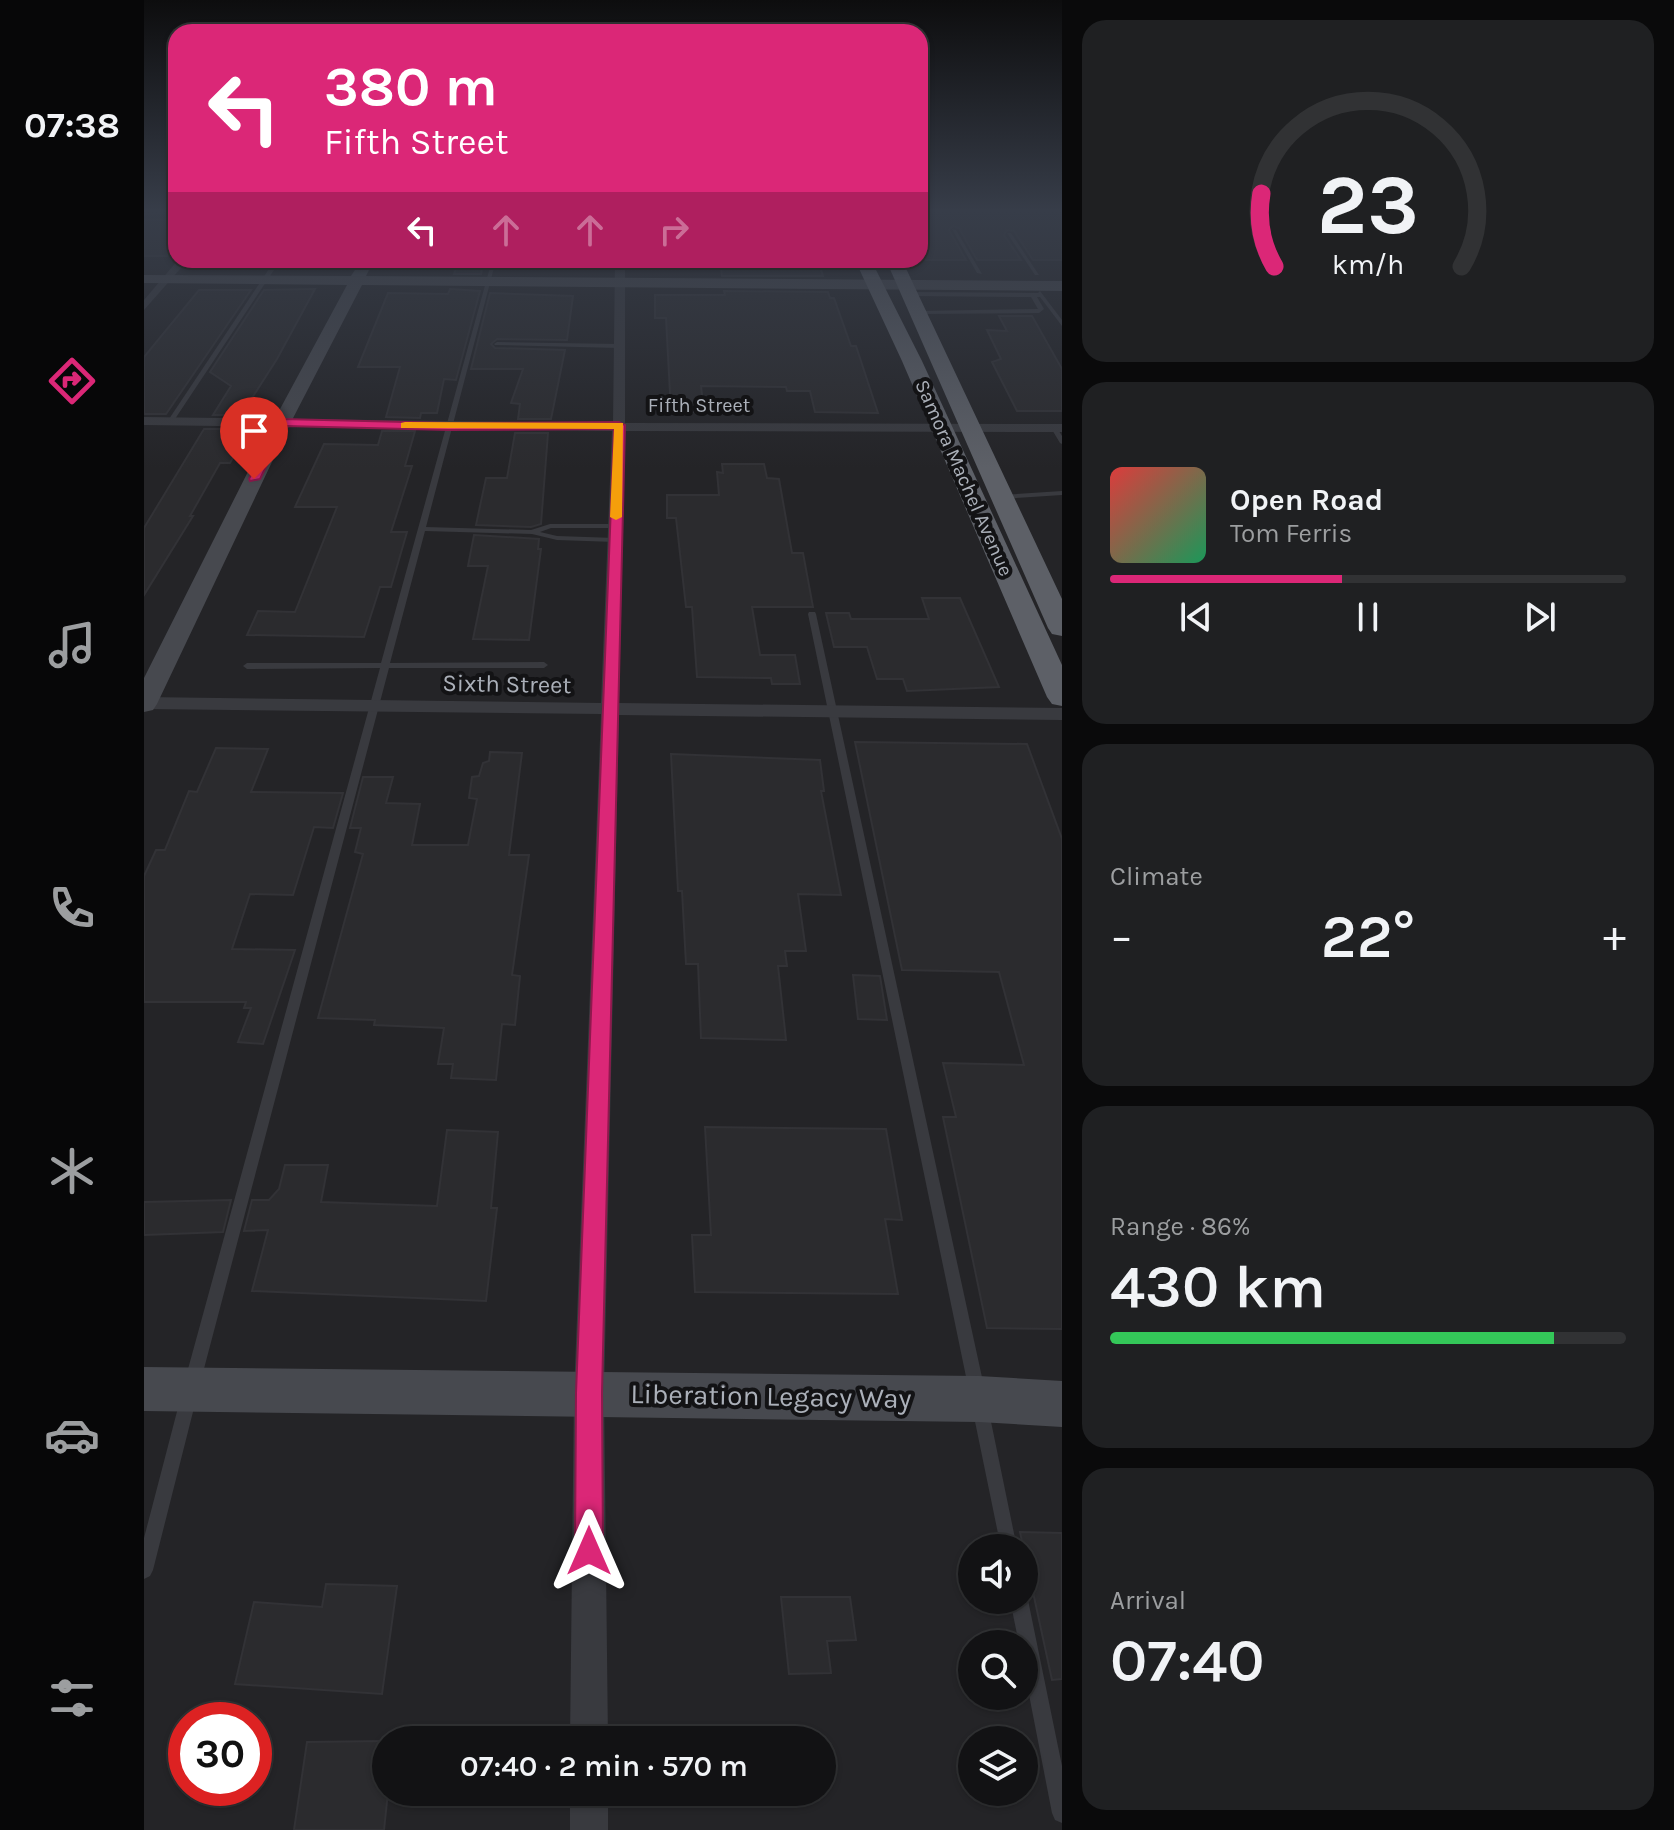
<!DOCTYPE html>
<html lang="en">
<head>
<meta charset="utf-8">
<style>
  body { margin:0; font-family:Karla,sans-serif; background:#1f2022; color:#f1f3f6; height:100vh; display:flex; flex-direction:column; font-size:30px; white-space:nowrap }
  * { box-sizing:border-box; margin:0 }
  p { font-size:26px; color:#9c9ea0 }
  .icon { flex:none; width:44px; height:44px; fill:none; stroke:currentColor; stroke-width:2; stroke-linecap:round; stroke-linejoin:round }
  .map { position:relative; flex:1; overflow:hidden }
  .drawer { display:flex; flex-direction:column; gap:20px; padding:20px; background:#0a0a0b; width:612px }
  .drawer>* { flex:none }
  .hud { position:absolute; left:24px; top:24px; width:760px; height:244px; border-radius:24px; box-shadow:0 2px 6px #0004,0 0 0 2px #313234; background:#db2777; color:#fff; overflow:hidden }
  .fabs { position:absolute; left:814px; top:1534px; display:grid; gap:16px }
  .fabs a { display:grid; place-items:center; width:80px; height:80px; border-radius:50%; background:#121214; box-shadow:0 2px 6px #0004,0 0 0 2px #313234; font-size:40px }
  .speed { position:absolute; left:24px; top:1702px; display:flex; gap:16px; font-size:40px; font-weight:700; text-align:center }
  .speed>* { display:grid; place-content:center; width:104px; height:104px; border-radius:50%; background:#121214; box-shadow:0 2px 6px #0004,0 0 0 2px #313234; line-height:1 }
  .speed .limit { border:12px solid #d22; background:#fff; color:#111 }
  .pin { position:absolute; display:grid; place-items:center; width:68px; height:68px; color:#fff; margin:-82px -34px; border-radius:50% 50% 50% 0; rotate:-45deg; box-shadow:0 0 8px #0007 }
  .pin .icon { rotate:45deg }
  .me { position:absolute; width:88px; margin:-44px; rotate:0deg; stroke-linejoin:round; filter:drop-shadow(0 0 6px #0008) }
  .turn { display:flex; align-items:center; gap:28px; height:168px; padding:0 24px; font-size:36px }
  .turn .icon { width:104px; height:104px; stroke-width:2.5 }
  .turn b { display:block; font-size:56px; line-height:68px }
  .lanes { display:flex; align-items:center; height:76px; padding:0 24px; background:#0003; justify-content:center; gap:40px; direction:ltr }
  .lanes .off { opacity:.35 }
  .big { font-size:60px; font-weight:600; line-height:1.1 }
  .drawer .widget { flex:1; display:flex; flex-direction:column; justify-content:center; gap:12px; min-width:0; padding:0 28px; border-radius:24px; background:#1f2022 }
  .drawer .dial { align-items:center; gap:0 }
  .dial svg { height:208px; overflow:visible; fill:none; stroke:#313234; stroke-width:7; stroke-linecap:round; text-anchor:middle }
  .dial text { fill:#f1f3f6; stroke:none }
  .song { display:flex; align-items:center; gap:24px }
  .cover { width:96px; height:96px; border-radius:12px; background:linear-gradient(135deg,hsl(0 70% 55%),hsl(150 70% 35%)) }
  .played { height:8px; border-radius:4px; background:linear-gradient(90deg,#db2777 45%,#313234 45%) }
  .keys { display:flex; justify-content:space-around; direction:ltr }
  .heat { display:flex; justify-content:space-between; align-items:center; font-size:44px; direction:ltr }
  .charge { height:12px; border-radius:6px; background:linear-gradient(90deg,#34c759 86%,#313234 0) }
  .trip { position:absolute; left:228px; top:1726px; width:464px; height:80px; border-radius:40px; background:#121214; box-shadow:0 2px 6px #0004,0 0 0 2px #313234; font-weight:600; line-height:80px; text-align:center }
  main { display:flex; flex:1; min-height:0 }
  .tab-bar { display:flex; flex-direction:column; width:144px; justify-content:space-around; align-items:center; background:#070708; color:#9c9ea0 }
  .tab-bar .icon { width:56px; height:56px }
  .tab-bar .active { color:#db2777 }
  .tab-bar b { font-size:36px; color:#f1f3f6 }
  .map>svg:first-child { display:block }
  .built { fill:#242427; fill-rule:evenodd }
  .building { fill:#2b2b2e; stroke:#323236; stroke-width:2 }
  .lines { fill:none; stroke-linecap:round; stroke-linejoin:round }
  .service { fill:#393a3f; fill-rule:evenodd }
  .minor { fill:#393a3f; fill-rule:evenodd }
  .secondary { fill:#47494f; fill-rule:evenodd }
  .trunk { fill:#5d6067; fill-rule:evenodd }
  .route { fill:#db2777; stroke:#8e194d; stroke-width:2 }
  .slow { fill:#f59e0b }
  .labels { text-anchor:middle; dominant-baseline:central; stroke-width:8; stroke-linejoin:round; paint-order:stroke }
  .far-street-label { font-size:20px; fill:#abb0b9; stroke:#131315 }
  .street-label { font-size:24px; fill:#abb0b9; stroke:#131315 }
  .near-street-label { font-size:28px; fill:#abb0b9; stroke:#131315 }
</style>
</head>
<body>
<main>
<nav class="tab-bar">
<b>07:38</b>
<svg class="icon active" aria-label="directions" viewBox="0 0 24 24"><path d="M12 3l9 9-9 9-9-9zM9 14v-3h6M13 9l2 2-2 2"/></svg>
<svg class="icon" aria-label="music" viewBox="0 0 24 24"><path d="M9 18V5l10-2v13"/><circle cx="6" cy="18" r="3"/><circle cx="16" cy="16" r="3"/></svg>
<svg class="icon" aria-label="phone" viewBox="0 0 24 24"><path d="M5 4h4l2 5-3 2q2 4 5 5l2-3 5 2v4C11 20 4 13 5 4z"/></svg>
<svg class="icon" aria-label="climate" viewBox="0 0 24 24"><path d="M12 3v18M4 7l16 10M4 17L20 7"/></svg>
<svg class="icon" aria-label="car" viewBox="0 0 24 24"><path d="M5 17H2v-5l4-1 3-4h7l3 4 3 1v5h-3M9 17h6M6 11h13"/><circle cx="7" cy="17" r="2"/><circle cx="17" cy="17" r="2"/></svg>
<svg class="icon" aria-label="filters" viewBox="0 0 24 24"><path d="M4 7h16M4 17h16"/><circle cx="9" cy="7" r="2"/><circle cx="15" cy="17" r="2"/></svg>
</nav>
<div class="map">
<svg width="918" height="1830" viewBox="0 0 918 1830">
  <rect width="100%" height="100%" fill="#18181a"/>
  <!-- built -->
  <path class="built" d="M0 212H32V260H776V212H918V1830H0ZM828 1548H880V1600H828ZM828 1644H880V1696H828ZM42 1720H110V1788H42ZM242 1740H678V1792H242ZM828 1740H880V1792H828Z"/>
  <!-- building -->
  <path class="building" d="M776 212H918V260H889L870 231 863 230 860 235 877 260H833L815 228 809 226 805 230 822 260H782L776 250Z
    M0 220H32V245L23 256H0Z
    M315 260H340L337 274H310Z
    M576 260H674L679 276H578Z
    M171 289 133 359 97 415H69L87 386 66 372 120 290Z
    M306 289 336 291 312 380 300 379 293 413H277L276 418 242 417 256 367H214L244 293 304 294Z
    M55 290H107L22 414H0V357Z
    M580 291 684 292 686 298H690L707 346H712L734 413 671 412 666 391H643L642 387 557 386 560 412H527L522 318H511V295H581Z
    M346 293 429 296 423 340 353 339 347 344 351 348 421 350 407 419H374L376 404 367 403 379 369H327Z
    M855 316H888L918 369V411H873L848 362 857 359 843 330 863 331Z
    M60 429H89L82 440H99L86 463H76L46 516H49L0 595V528Z
    M238 431H271L261 466H268L247 532H263L247 587H236L220 637 103 635 114 611 151 612 193 507H151L180 444 234 445Z
    M371 433H404L397 524 387 527 332 525 342 478H363Z
    M578 464H620L623 478 635 479 648 553H659L669 607H608L616 655H651L656 684H628L627 678 553 677 548 607H542L532 518H523V495H575L573 472 579 473Z
    M330 535 395 539 394 549H397L385 640 329 639 344 566H324Z
    M778 598H816L855 687 763 691 759 679H733L723 647H690L682 613H705L707 619H785Z
    M711 742 883 744 918 839V1329L843 1328 799 1117H812L799 1063 880 1065 855 972 758 970Z
    M72 748 124 749 107 792 199 793 189 828 170 827 149 895 106 894 88 949 151 950 119 1044 94 1042 107 1008H100L102 1002H0V876L12 850H21L45 791 53 792Z
    M346 752 378 753 365 855H385L368 975 376 976 371 1025 358 1024 352 1080 307 1078 309 1064H294L300 1028 230 1025 231 1020 174 1018 219 854 211 852 217 828H206L219 777H249L242 803 276 804 268 845H324L333 799 325 798 328 777 335 776 339 763 345 761Z
    M527 754 676 760 680 791H677L697 895 654 894 662 951H641L643 966H634L642 1040 557 1038 554 964H542L538 891H534Z
    M709 975 736 976 743 1020 714 1019Z
    M561 1127 742 1129 758 1220 741 1219 754 1294 551 1292 548 1235H567Z
    M303 1130 354 1132 347 1208H353L342 1301 108 1291 124 1230 100 1231 108 1200H125L135 1189 141 1165H184L177 1202 293 1206Z
    M87 1200 79 1232 0 1235V1202Z
    M876 1532 918 1533V1679L908 1680Z
    M182 1584 253 1586 238 1694 91 1684 110 1602 178 1607Z
    M637 1597H706L712 1640 683 1641 687 1673 645 1674Z
    M242 1741 244 1792 240 1830H150L163 1742Z"/>
  <g class="lines">
    <!-- service -->
    <path class="service" d="M32 212V214L0 215V213Z
      M808 229 812 230 838 274 833 273Z
      M863 233H867L895 275H891Z
      M348 260H352L282 527 387 530 406 524H475V528H407L396 532 413 536 471 538 475 540 471 542 413 540 388 534 281 531 246 663 400 662 404 665 400 668H245L57 1380 54 1385 49 1388 44 1385 41 1380 236 668 103 669 99 666 103 663H237Z
      M127 266 132 267 29 422 24 423 23 422Z
      M896 291 918 320V326L896 297H893L900 309 895 313 775 314 773 311 894 309 887 297 767 296 764 294 767 292 894 293Z
      M353 342 475 344 478 346 475 348 351 345 350 344Z
      M908 427 913 428 918 436V444L916 443 907 428Z
      M918 491V495L858 499 854 497 858 495Z
      M665 612H671L672 614 841 1391 838 1396 833 1399 828 1396 825 1391 664 614Z
      M44 1392 49 1395 52 1400 9 1570 6 1576 0 1579V1538L36 1400 39 1395Z
      M836 1399 841 1402 844 1407 873 1548H857L828 1407 831 1402Z
      M880 1593 884 1600 918 1766V1823L911 1820 908 1813 880 1669V1644H875L866 1600H880Z"/>
    <!-- minor -->
    <path class="minor" d="M34 260H44L0 310V300Z
      M471 260H481V423L918 424V432L481 431 475 703 918 708V720L475 715 460 1393 464 1740H426L430 1393 457 714 0 709V697L457 703 468 431 0 425V417L469 423Z
      M426 1792H464V1830H426Z"/>
    <!-- secondary -->
    <path class="secondary" d="M219 264 226 268 222 276 918 281V291L218 285 147 422 13 704 9 710 0 712V678L129 422 203 285 0 283V275L207 276 214 265Z
      M0 1367 835 1376 918 1381V1427L835 1422 0 1411Z"/>
    <!-- trunk -->
    <path class="trunk" d="M711 260H727L778 361 918 665V706L908 704 903 697 758 361Z
      M742 260H758L918 599V636L908 634 904 628Z"/>
  </g>
  <!-- sky -->
  <linearGradient id="sky" x2="0" y2="1"><stop stop-color="#0d0d0e"/><stop offset="0.45" stop-color="#373d49"/><stop offset="1" stop-color="#373d49" stop-opacity="0"/></linearGradient>
  <rect width="918" height="468" fill="url(#sky)"/>
  <!-- route -->
  <path class="route" d="M138 419 304 423 475 422 481 425 458 1393 459 1551 455 1561 445 1565 435 1561 431 1551 432 1393 470 429 304 430 142 426 116 479 106 481 105 479 132 422Z"/>
  <!-- slow -->
  <path class="slow" d="M261 422 479 423 478 517 472 520 466 517 470 429 257 428V423Z"/>
  <g class="labels">
    <!-- far-street labels -->
    <g class="far-street-label">
      <text x="555" y="405">Fifth Street</text>
      <text transform="translate(820 478) rotate(66)">Samora Machel Avenue</text>
    </g>
    <!-- street labels -->
    <g class="street-label">
      <text transform="translate(363 684) rotate(1)">Sixth Street</text>
    </g>
    <!-- near-street labels -->
    <g class="near-street-label">
      <text transform="translate(627 1396) rotate(1)">Liberation Legacy Way</text>
    </g>
  </g>
</svg>
<div class="fabs">
<a><svg class="icon" aria-label="sound" viewBox="0 0 24 24"><path d="M4 9h4l5-4v14l-5-4H4zM17 9q2 3 0 6"/></svg></a>
<a><svg class="icon" aria-label="search" viewBox="0 0 24 24"><circle cx="10" cy="10" r="6"/><path d="M15 15l6 6"/></svg></a>
<a><svg class="icon" aria-label="layers" viewBox="0 0 24 24"><path d="M12 4l9 5-9 5-9-5zM3 14l9 5 9-5"/></svg></a>
</div>
<div class="speed"><div class="limit">30</div></div>
<div class="pin" style="left:110px;top:479px;background:#d93025"><svg class="icon" aria-label="arrive" viewBox="0 0 24 24"><path d="M6 21V4h12l-3 4 3 4H6"/></svg></div>
<svg class="me" style="left:445px;top:1551px" viewBox="-20 -20 40 40"><path d="M0-17L14 15 0 8-14 15z" fill="#db2777" stroke="#fff" stroke-width="4"/></svg>
<div class="trip">07:40 · 2 min · 570 m</div>
<div class="hud">
<div class="turn"><svg class="icon" aria-label="left" viewBox="0 0 24 24"><path d="M17 20v-9H6M10 6l-5 5 5 5"/></svg><div><b>380 m</b>Fifth Street</div></div>
<div class="lanes"><svg class="icon" aria-label="left" viewBox="0 0 24 24"><path d="M17 20v-9H6M10 6l-5 5 5 5"/></svg><svg class="icon off" aria-label="ahead" viewBox="0 0 24 24"><path d="M12 20V5M6 11l6-6 6 6"/></svg><svg class="icon off" aria-label="ahead" viewBox="0 0 24 24"><path d="M12 20V5M6 11l6-6 6 6"/></svg><svg class="icon off" aria-label="right" viewBox="0 0 24 24"><path d="M7 20v-9h11M14 6l5 5-5 5"/></svg></div>
</div>
</div>
<section class="drawer">
<div class="widget dial"><svg viewBox="0 0 100 80">
<path d="M14 69A42 42 0 1 1 86 69"/>
<path d="M14 69A42 42 0 0 1 9 41" stroke="#db2777"/>
<text x="50" y="56" font-size="32" font-weight="700">23</text>
<text x="50" y="72" font-size="11">km/h</text>
</svg></div>
<div class="widget">
<div class="song"><i class="cover"></i><div><b>Open Road</b><p>Tom Ferris</p></div></div>
<div class="played"></div>
<div class="keys"><svg class="icon" aria-label="previous" viewBox="0 0 24 24"><path d="M18 5L8 12l10 7zM5 5v14"/></svg><svg class="icon" aria-label="pause" viewBox="0 0 24 24"><path d="M8 5v14M16 5v14"/></svg><svg class="icon" aria-label="next" viewBox="0 0 24 24"><path d="M6 5l10 7-10 7zM19 5v14"/></svg></div>
</div>
<div class="widget"><p>Climate</p>
<div class="heat"><a>−</a><b class="big">22°</b><a>+</a></div>
</div>
<div class="widget"><p>Range · 86%</p><b class="big">430 km</b><div class="charge"></div></div>
<div class="widget"><p>Arrival</p><b class="big">07:40</b></div>
</section>
</main>
</body>
</html>
